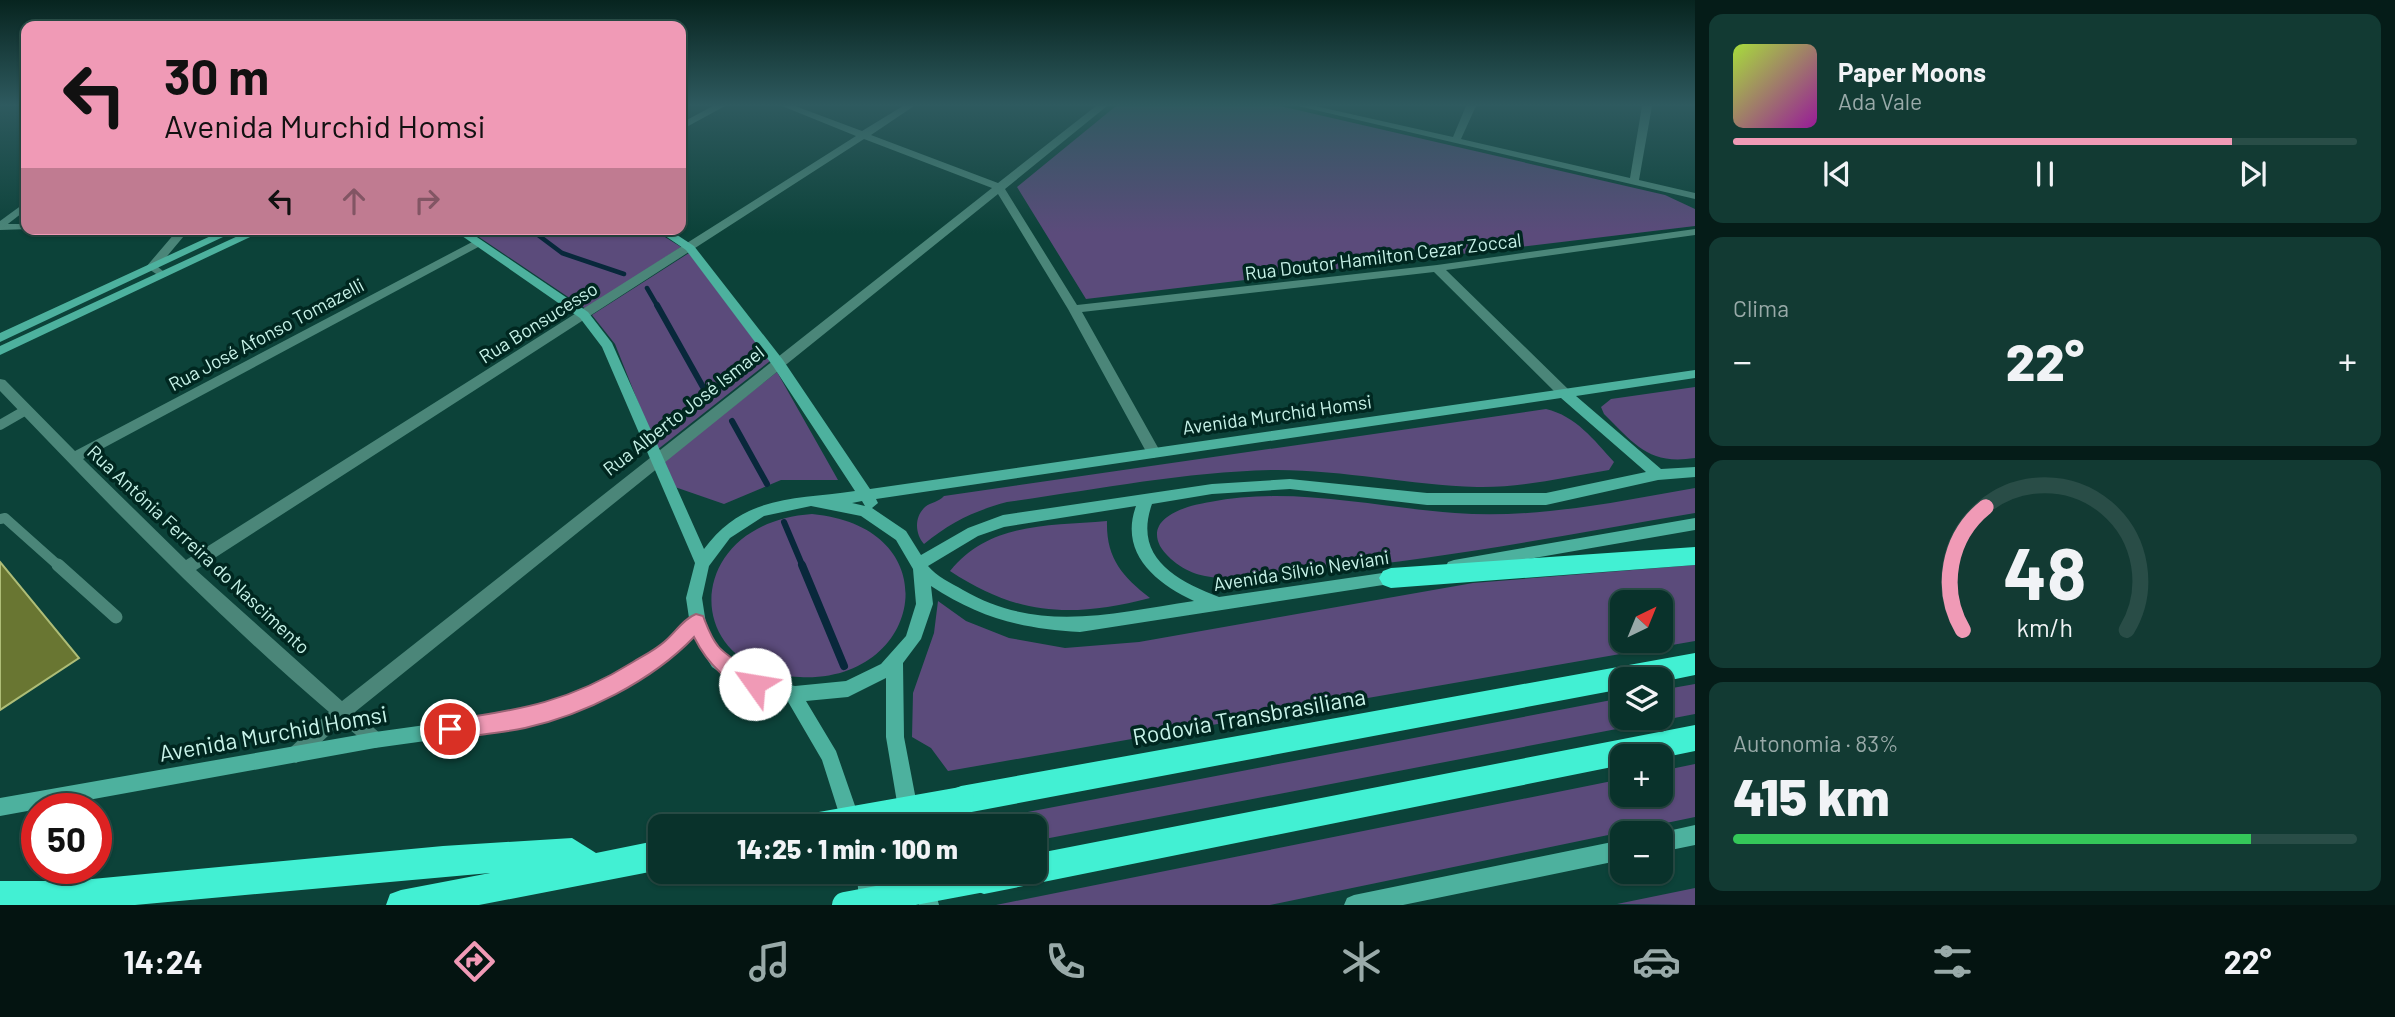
<!DOCTYPE html>
<html lang="pt">
<head>
<meta charset="utf-8">
<style>
  body { margin:0; font-family:Barlow,sans-serif; background:#123a33; color:#f1f3f6; height:100vh; display:flex; flex-direction:column; font-size:26px; white-space:nowrap }
  * { box-sizing:border-box; margin:0 }
  p { font-size:23px; color:#99aaa9 }
  .icon { flex:none; width:38px; height:38px; fill:none; stroke:currentColor; stroke-width:2; stroke-linecap:round; stroke-linejoin:round }
  .map { position:relative; flex:1; overflow:hidden }
  .details { display:flex; flex-direction:column; gap:14px; padding:14px; background:#051c18; width:700px }
  .details>* { flex:none }
  .banner { position:absolute; left:21px; top:21px; width:665px; height:214px; border-radius:14px; box-shadow:0 2px 5px #0004,0 0 0 2px #294d47; background:#f09ab6; color:#111; overflow:hidden }
  .needle { width:46px; rotate:43deg }
  .controls { position:absolute; left:1610px; top:590px; display:grid; gap:14px }
  .controls a { display:grid; place-items:center; width:63px; height:63px; border-radius:14px; background:#09322b; box-shadow:0 2px 5px #0004,0 0 0 2px #294d47; font-size:35px }
  .speed { position:absolute; left:21px; top:793px; display:flex; gap:14px; font-size:35px; font-weight:700; text-align:center }
  .speed>* { display:grid; place-content:center; width:91px; height:91px; border-radius:50%; background:#09322b; box-shadow:0 2px 5px #0004,0 0 0 2px #294d47; line-height:1 }
  .speed .limit { border:10px solid #d22; background:#fff; color:#111 }
  .pin { position:absolute; display:grid; place-items:center; width:60px; height:60px; color:#fff; margin:-30px; border:4px solid #fff; border-radius:50%; box-shadow:0 2px 7px #0007 }
  .me { position:absolute; width:77px; margin:-38px; rotate:302deg; stroke-linejoin:round; filter:drop-shadow(0 0 5px #0008) }
  .turn { display:flex; align-items:center; gap:24px; height:147px; padding:0 28px; font-size:32px }
  .turn .icon { width:91px; height:91px; stroke-width:2.5 }
  .turn b { display:block; font-size:49px; line-height:60px }
  .lanes { display:flex; align-items:center; height:66px; padding:0 28px; background:#0003; justify-content:center; gap:35px; direction:ltr }
  .lanes .off { opacity:.35 }
  .big { font-size:52px; font-weight:800; line-height:1.1 }
  .details .widget { flex:1; display:flex; flex-direction:column; justify-content:center; gap:10px; min-width:0; padding:0 24px; border-radius:14px; background:#123a33 }
  .details .dial { align-items:center; gap:0 }
  .dial svg { height:182px; overflow:visible; fill:none; stroke:#294d47; stroke-width:7; stroke-linecap:round; text-anchor:middle }
  .dial text { fill:#f1f3f6; stroke:none }
  .song { display:flex; align-items:center; gap:21px }
  .cover { width:84px; height:84px; border-radius:10px; background:linear-gradient(135deg,hsl(80 70% 55%),hsl(300 70% 35%)) }
  .played { height:7px; border-radius:4px; background:linear-gradient(90deg,#f09ab6 80%,#294d47 80%) }
  .keys { display:flex; justify-content:space-around; direction:ltr }
  .heat { display:flex; justify-content:space-between; align-items:center; font-size:38px; direction:ltr }
  .charge { height:10px; border-radius:5px; background:linear-gradient(90deg,#34c759 83%,#294d47 0) }
  .trip { position:absolute; left:648px; top:814px; width:399px; height:70px; border-radius:14px; background:#09322b; box-shadow:0 2px 5px #0004,0 0 0 2px #294d47; font-weight:800; line-height:70px; text-align:center }
  .tabs { display:flex; height:112px; justify-content:space-around; align-items:center; background:#041411; color:#99aaa9 }
  .tabs .icon { width:49px; height:49px }
  .tabs .active { color:#f09ab6 }
  .tabs b { font-size:32px; color:#f1f3f6 }
  main { display:flex; flex:1; min-height:0 }
  .map>svg:first-child { display:block }
  .green { fill:#5b4b7b; fill-rule:evenodd }
  .lines { fill:none; stroke-linecap:round; stroke-linejoin:round }
  .stream-far2 { stroke:#08283b; stroke-width:4.5 }
  .stream-far1 { stroke:#08283b; stroke-width:6 }
  .stream { stroke:#08283b; stroke-width:8 }
  .building { fill:#697632; stroke:#aebd77; stroke-width:2 }
  .service-far1 { stroke:#4b8679; stroke-width:10 }
  .service { stroke:#4b8679; stroke-width:13 }
  .minor { fill:#4b8679; fill-rule:evenodd }
  .tertiary { fill:#4b8679; fill-rule:evenodd }
  .secondary { fill:#4db19e; fill-rule:evenodd }
  .motorway { fill:#42f0d3; fill-rule:evenodd }
  .motorway-bridge { stroke:#42f0d3; stroke-width:26 }
  .route { fill:#f09ab6; stroke:#9c6476; stroke-width:2 }
  .labels { text-anchor:middle; dominant-baseline:central; stroke-width:7; stroke-linejoin:round; paint-order:stroke }
  .street-label { font-size:19px; fill:#c8f3e9; stroke:#002720 }
  .near-street-label { font-size:23px; fill:#c8f3e9; stroke:#002720 }
</style>
</head>
<body>
<main>
<div class="map">
<svg width="1695" height="905" viewBox="0 0 1695 905">
  <rect width="100%" height="100%" fill="#0c4239"/>
  <!-- green -->
  <path class="green" d="M1116 106H1280L1665 195 1695 209V226L1086 299 1017 187Z
    M467 229H652L681 247 586 309Z
    M689 253 770 361 657 450 615 344 592 315Z
    M777 372 838 480H781L724 504 672 486 661 463Z
    M1695 387V458C1648 465 1636 445 1604 414L1601 407 1611 399Z
    M1546 409C1576 416 1594 440 1614 462L1609 470C1565 477 1522 488 1477 487 1408 485 1340 469 1271 470 1183 472 1094 490 1007 502 974 511 951 522 924 544 915 534 914 517 925 507 931 502 939 502 944 496Z
    M1695 488V513C1572 534 1447 558 1323 570 1286 574 1242 583 1205 576 1188 573 1169 561 1160 546 1145 516 1190 505 1210 502 1292 486 1373 507 1455 513 1536 519 1616 502 1695 488Z
    M812 514C952 527 924 683 800 677 678 671 682 523 812 514Z
    M1107 521C1106 558 1122 576 1150 598 1072 618 1018 616 950 571 990 522 1048 526 1107 521Z
    M1695 565V641L948 771 931 748 912 737 913 693 934 633 938 601 966 621 1009 638 1065 648 1139 642 1473 583ZM1622 602H1661V640H1622Z
    M1695 684V714L1034 841V826H972L971 823 1622 698V718H1661V690Z
    M1695 764V817L1270 905H996L1622 779V794H1661V771Z
    M1695 888V905L1617 904Z"/>
  <g class="lines">
    <!-- stream-far2 -->
    <path class="stream-far2" d="M530 229 562 253 624 274
      M647 288 658 307"/>
    <!-- stream-far1 -->
    <path class="stream-far1" d="M657 305 708 396
      M732 421 767 484
      M784 522 803 567"/>
    <!-- stream -->
    <path class="stream" d="M802 565 844 666"/>
  </g>
  <!-- building -->
  <path class="building" d="M0 562 79 658 0 710Z"/>
  <g class="lines">
    <!-- service-far1 -->
    <path class="service-far1" d="M0 425 26 410
      M0 519 5 518 60 567"/>
    <!-- service -->
    <path class="service" d="M58 565 116 617"/>
    <!-- minor -->
    <path class="minor" d="M713 106H725L681 130V123Z
      M782 106H795L862 131 903 106H914L871 135 998 183 1096 106H1107L1005 189 1077 305 1437 265 1695 229V235L1446 270 1569 390 1571 393 1564 398 1559 396 1434 272 1082 312 1161 453 1154 458 1149 457 1068 309 998 194 355 712 381 734 384 740 381 746 375 748 369 746 342 723 302 760 296 763 290 760 287 754 290 748 329 712C212 612 105 501 0 391V379L5 380 75 451 474 241H482V245L83 459 186 560 856 136ZM864 139 992 188 342 701 196 570Z
      M1298 106H1315L1453 137 1466 106H1476L1461 139 1630 178 1642 106H1652L1639 180 1695 193V199Z
      M0 224H26V229H30L0 230Z
      M154 229 189 230 158 267 168 275 162 278 146 267 175 233 159 232Z"/>
    <!-- tertiary -->
    <path class="tertiary" d="M26 202V210L0 230V221Z"/>
    <!-- secondary -->
    <path class="secondary" d="M226 229H240L0 342V333Z
      M253 229H267L0 355V346Z
      M452 229H465L588 312 612 343 704 549C745 494 795 500 855 491L773 366 686 250 655 229H668L694 246 783 360 870 489 1695 370V378L1576 396 1661 469 1695 467V477L1658 480 1546 505H1427L1290 489 1212 494 1152 504C1133 557 1175 580 1219 597L1396 571 1402 572 1404 577 1402 582 1396 583 1080 632C1022 629 980 618 931 586L933 604 921 639 903 663 904 737 921 826H901L886 737V678L848 697 806 701 836 751 861 823 859 826H843L822 760 787 700 744 689 712 667 693 636 676 654 630 683 582 707 526 727 375 748 0 816V798L375 732 526 711 571 695 618 673 664 644 689 618 686 598 695 563 602 347 580 318ZM1561 398 1646 472 1546 493H1427L1290 479 1212 484 1003 515 968 528 921 555 906 531 872 508 878 503 876 499ZM862 501 865 506 852 503ZM811 506 861 516 896 540 913 569 916 604 906 636 881 664 846 681 795 686 754 677 724 657 707 630 702 598 709 566 730 538 764 516ZM1136 506C1119 553 1155 583 1194 601 1113 613 1039 634 963 590 951 583 936 576 928 566L978 536 1004 527Z
      M1695 518V530L1454 572 1448 570 1446 566 1448 562 1454 560Z
      M1695 825V845L1661 852 1659 833Z
      M1622 840V860L1403 905H1344L1347 898 1354 895Z
      M857 872H877L879 905H859Z
      M910 872H930L939 905H919Z"/>
    <!-- motorway -->
    <path class="motorway" d="M1695 547V565L1391 588 1383 585 1379 578 1383 571 1391 568Z
      M1695 653V675L1661 682V679H1622V689L961 814 951 810 947 800 951 790 961 786Z
      M1695 725V751L1661 758 1622 756V765L984 894 973 890 969 879 972 872H1034V854Z
      M572 838 596 853 660 840V870L479 905H386L390 894 401 890 490 873 135 905H0V881H71L443 846Z"/>
    <!-- motorway-bridge -->
    <path class="motorway-bridge" d="M814 826 961 800
      M845 905 984 879"/>
  </g>
  <!-- sky -->
  <linearGradient id="sky" x2="0" y2="1"><stop stop-color="#07241f"/><stop offset="0.45" stop-color="#2e5a5f"/><stop offset="1" stop-color="#2e5a5f" stop-opacity="0"/></linearGradient>
  <rect width="1695" height="233" fill="url(#sky)"/>
  <!-- route -->
  <path class="route" d="M696 614 703 616C707 626 711 638 718 646 729 660 759 672 764 684L762 691 755 693C726 683 707 663 694 637 652 681 584 715 525 728 501 733 475 735 450 739L443 736 440 729 443 722 450 720C521 710 571 701 633 662 643 656 655 650 664 642 675 633 683 619 696 614Z"/>
  <g class="labels">
    <!-- street labels -->
    <g class="street-label">
      <text transform="translate(1383 256) rotate(-7)">Rua Doutor Hamilton Cezar Zoccal</text>
      <text transform="translate(538 322) rotate(-32)">Rua Bonsucesso</text>
      <text transform="translate(266 334) rotate(-28)">Rua José Afonso Tomazelli</text>
      <text transform="translate(683 410) rotate(-38)">Rua Alberto José Ismael</text>
      <text transform="translate(1277 414) rotate(-8)">Avenida Murchid Homsi</text>
      <text transform="translate(199 549) rotate(43)">Rua Antônia Ferreira do Nascimento</text>
      <text transform="translate(1301 570) rotate(-9)">Avenida Sílvio Neviani</text>
    </g>
    <!-- near-street labels -->
    <g class="near-street-label">
      <text transform="translate(1249 716) rotate(-10)">Rodovia Transbrasiliana</text>
      <text transform="translate(273 733) rotate(-10)">Avenida Murchid Homsi</text>
    </g>
  </g>
</svg>
<div class="controls">
<a><svg class="needle" viewBox="-14 -14 28 28"><path d="M0-13l5 13h-10z" fill="#e53935"/><path d="M0 13l5-13h-10z" fill="#99aaa9"/></svg></a>
<a><svg class="icon" aria-label="layers" viewBox="0 0 24 24"><path d="M12 4l9 5-9 5-9-5zM3 14l9 5 9-5"/></svg></a>
<a>+</a>
<a>−</a>
</div>
<div class="speed"><div class="limit">50</div></div>
<div class="pin" style="left:450px;top:729px;background:#d93025"><svg class="icon" aria-label="arrive" viewBox="0 0 24 24"><path d="M6 21V4h12l-3 4 3 4H6"/></svg></div>
<svg class="me" style="left:755px;top:684px" viewBox="-20 -20 40 40"><circle r="19" fill="#fff"/><path d="M0-13L10 11 0 6-10 11z" fill="#f09ab6"/></svg>
<div class="trip">14:25 · 1 min · 100 m</div>
<div class="banner">
<div class="turn"><svg class="icon" aria-label="left" viewBox="0 0 24 24"><path d="M17 20v-9H6M10 6l-5 5 5 5"/></svg><div><b>30 m</b>Avenida Murchid Homsi</div></div>
<div class="lanes"><svg class="icon" aria-label="left" viewBox="0 0 24 24"><path d="M17 20v-9H6M10 6l-5 5 5 5"/></svg><svg class="icon off" aria-label="ahead" viewBox="0 0 24 24"><path d="M12 20V5M6 11l6-6 6 6"/></svg><svg class="icon off" aria-label="right" viewBox="0 0 24 24"><path d="M7 20v-9h11M14 6l5 5-5 5"/></svg></div>
</div>
</div>
<section class="details">
<div class="widget">
<div class="song"><i class="cover"></i><div><b>Paper Moons</b><p>Ada Vale</p></div></div>
<div class="played"></div>
<div class="keys"><svg class="icon" aria-label="previous" viewBox="0 0 24 24"><path d="M18 5L8 12l10 7zM5 5v14"/></svg><svg class="icon" aria-label="pause" viewBox="0 0 24 24"><path d="M8 5v14M16 5v14"/></svg><svg class="icon" aria-label="next" viewBox="0 0 24 24"><path d="M6 5l10 7-10 7zM19 5v14"/></svg></div>
</div>
<div class="widget"><p>Clima</p>
<div class="heat"><a>−</a><b class="big">22°</b><a>+</a></div>
</div>
<div class="widget dial"><svg viewBox="0 0 100 80">
<path d="M14 69A42 42 0 1 1 86 69"/>
<path d="M14 69A42 42 0 0 1 24 15" stroke="#f09ab6"/>
<text x="50" y="56" font-size="32" font-weight="700">48</text>
<text x="50" y="72" font-size="11">km/h</text>
</svg></div>
<div class="widget"><p>Autonomia · 83%</p><b class="big">415 km</b><div class="charge"></div></div>
</section>
</main>
<nav class="tabs">
<b>14:24</b>
<svg class="icon active" aria-label="directions" viewBox="0 0 24 24"><path d="M12 3l9 9-9 9-9-9zM9 14v-3h6M13 9l2 2-2 2"/></svg>
<svg class="icon" aria-label="music" viewBox="0 0 24 24"><path d="M9 18V5l10-2v13"/><circle cx="6" cy="18" r="3"/><circle cx="16" cy="16" r="3"/></svg>
<svg class="icon" aria-label="phone" viewBox="0 0 24 24"><path d="M5 4h4l2 5-3 2q2 4 5 5l2-3 5 2v4C11 20 4 13 5 4z"/></svg>
<svg class="icon" aria-label="climate" viewBox="0 0 24 24"><path d="M12 3v18M4 7l16 10M4 17L20 7"/></svg>
<svg class="icon" aria-label="car" viewBox="0 0 24 24"><path d="M5 17H2v-5l4-1 3-4h7l3 4 3 1v5h-3M9 17h6M6 11h13"/><circle cx="7" cy="17" r="2"/><circle cx="17" cy="17" r="2"/></svg>
<svg class="icon" aria-label="filters" viewBox="0 0 24 24"><path d="M4 7h16M4 17h16"/><circle cx="9" cy="7" r="2"/><circle cx="15" cy="17" r="2"/></svg>
<b>22°</b>
</nav>
</body>
</html>
